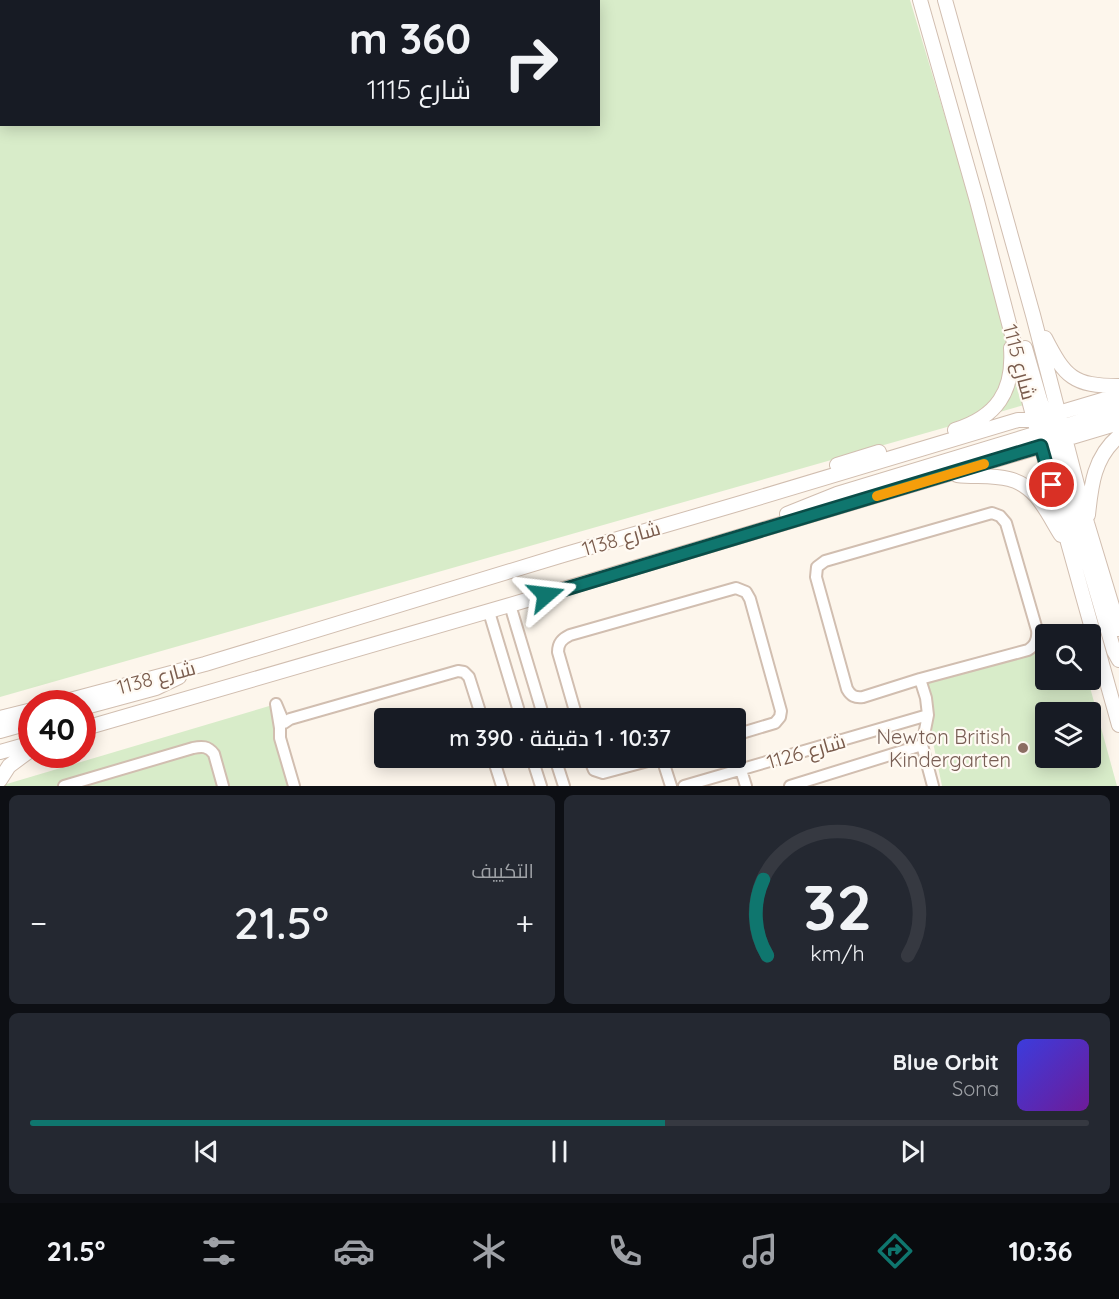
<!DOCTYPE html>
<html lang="ar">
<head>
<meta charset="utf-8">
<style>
  body { margin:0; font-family:Quicksand,Cairo,sans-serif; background:#242831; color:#f1f3f6; direction:rtl; height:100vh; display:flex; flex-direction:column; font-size:22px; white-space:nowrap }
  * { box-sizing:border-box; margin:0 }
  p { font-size:20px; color:#9ea1a6 }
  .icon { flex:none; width:33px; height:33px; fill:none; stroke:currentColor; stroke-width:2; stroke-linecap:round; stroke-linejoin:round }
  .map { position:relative; height:786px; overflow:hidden; direction:ltr }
  .details { display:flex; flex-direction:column; gap:9px; padding:9px; background:#0d0f14; flex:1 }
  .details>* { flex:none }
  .top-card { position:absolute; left:0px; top:0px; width:600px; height:126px; box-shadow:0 3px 15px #0003; direction:rtl; background:#171b24; color:#f1f3f6; overflow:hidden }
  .controls { position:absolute; left:1035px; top:624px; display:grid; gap:12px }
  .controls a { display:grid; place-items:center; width:66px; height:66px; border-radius:6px; background:#171b24; box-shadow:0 3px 15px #0003; font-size:30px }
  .speed { position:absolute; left:18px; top:690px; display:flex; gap:12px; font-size:30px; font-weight:700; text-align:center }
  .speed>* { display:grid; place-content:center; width:78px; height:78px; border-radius:50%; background:#171b24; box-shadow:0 3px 15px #0003; line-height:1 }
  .speed .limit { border:9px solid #d22; background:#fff; color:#111 }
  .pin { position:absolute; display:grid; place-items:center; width:51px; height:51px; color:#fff; margin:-26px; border:3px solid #fff; border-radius:50%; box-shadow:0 2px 6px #0007 }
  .me { position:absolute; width:66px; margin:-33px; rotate:73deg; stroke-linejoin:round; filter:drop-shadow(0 0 4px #0008) }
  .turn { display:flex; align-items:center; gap:21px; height:126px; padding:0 30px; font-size:27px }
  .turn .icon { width:78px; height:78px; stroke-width:2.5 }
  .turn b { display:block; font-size:42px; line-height:51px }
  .big { font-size:45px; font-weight:600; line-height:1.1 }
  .details .tile { flex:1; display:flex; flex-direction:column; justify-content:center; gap:9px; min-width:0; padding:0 21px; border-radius:9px; background:#242831 }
  .details .dial { align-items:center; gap:0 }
  .dial svg { height:156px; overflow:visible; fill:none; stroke:#363941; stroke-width:7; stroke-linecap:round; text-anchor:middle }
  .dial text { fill:#f1f3f6; stroke:none }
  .song { display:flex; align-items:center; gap:18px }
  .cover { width:72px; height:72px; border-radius:9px; background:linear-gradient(135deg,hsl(240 70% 55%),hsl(280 70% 35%)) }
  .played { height:6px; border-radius:3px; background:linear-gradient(90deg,#0f766e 60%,#363941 60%) }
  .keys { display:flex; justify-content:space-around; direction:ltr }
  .heat { display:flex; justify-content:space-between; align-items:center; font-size:33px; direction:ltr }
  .details .tiles { flex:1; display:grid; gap:9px; grid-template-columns:1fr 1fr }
  .tile:last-child { grid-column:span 2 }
  .trip { position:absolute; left:374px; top:708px; width:372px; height:60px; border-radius:6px; background:#171b24; box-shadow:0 3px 15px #0003; font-weight:600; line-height:60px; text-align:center; direction:rtl }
  .dock { display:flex; height:96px; justify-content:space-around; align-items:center; background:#090b0e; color:#9ea1a6 }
  .dock .icon { width:42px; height:42px }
  .dock .on { color:#0f766e }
  .dock b { font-size:27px; color:#f1f3f6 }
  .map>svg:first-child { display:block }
  .green { fill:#d8ecc9; fill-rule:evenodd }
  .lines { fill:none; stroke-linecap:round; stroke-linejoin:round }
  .minor-casing { stroke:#d1beb0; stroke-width:14 }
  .tertiary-casing { stroke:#d1beb0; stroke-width:16 }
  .minor { stroke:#fff; stroke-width:10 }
  .tertiary { stroke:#fff; stroke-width:14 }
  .route-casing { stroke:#0a4d48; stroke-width:15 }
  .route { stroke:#0f766e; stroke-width:10 }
  .slow { stroke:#f59e0b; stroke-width:10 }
  .education-dot { fill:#8d6e63; stroke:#fffaf3; stroke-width:2 }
  .labels { text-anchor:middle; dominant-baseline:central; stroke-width:4.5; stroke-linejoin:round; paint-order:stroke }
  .street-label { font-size:20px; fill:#7a5c4d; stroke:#fffaf3 }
  .education-label { font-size:20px; fill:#785e54; stroke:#fffaf3; text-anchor:end }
</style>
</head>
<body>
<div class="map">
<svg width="1119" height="786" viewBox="0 0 1119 786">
  <rect width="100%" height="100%" fill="#fdf6ec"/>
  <!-- green -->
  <path class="green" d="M201 0H910L1031 403 0 697V58H1L2 124H598V2L195 1Z
    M1045 642 1046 680H1088L1117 786H942L920 679ZM1046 712H1090V758H1046Z
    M276 704 299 786H0Z"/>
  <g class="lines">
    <defs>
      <path id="minor" d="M992 513 1000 516 1006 523 1037 630C1038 638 1035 646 1028 650L920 679 863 697C855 698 851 696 847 689L816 577 817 567 825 561Z
        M510 605 544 718
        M489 612 521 718
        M920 679 926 698 928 715 922 745 933 786
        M577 718 558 652C558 643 562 639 570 635L736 588 746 592 750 599 781 711 780 717 775 723 735 735
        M493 758 502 786
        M532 758 541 786
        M555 758 564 786
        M589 758 594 770 603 773 659 758
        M662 758 671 786
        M741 770 746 786
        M64 786 193 748C202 746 208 746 214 754L223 786
        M294 786 280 738V728L276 704 284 723 290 719 458 671 464 672 469 677 482 718
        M684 786 928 715
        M790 786 922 745"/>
      <path id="tertiary" d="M920 0 977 201 1041 446 1119 725
        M945 0 1033 315 1087 523 1119 629
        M1045 338C1065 377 1073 386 1119 386
        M1025 348 1040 400 1049 424
        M955 430C997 417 1014 391 1011 348
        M1055 432 1062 427 1119 409
        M1051 436 1114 651 1119 660
        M837 465 879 452
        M957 475C974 477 993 475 1009 479 1037 486 1047 513 1061 535
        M787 514 837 494 1038 433 1051 427 1059 413
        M1088 515C1091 485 1094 457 1119 436
        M55 704 205 664 563 555 741 503 1018 420H1035L1119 395
        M82 708 156 688 179 677
        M0 718 32 710
        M82 729 510 605 1119 423
        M0 731 32 722
        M0 752 32 743
        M0 780 9 766 32 749"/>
    </defs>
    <!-- minor casing -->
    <use href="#minor" class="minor-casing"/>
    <!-- tertiary casing -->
    <use href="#tertiary" class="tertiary-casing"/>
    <!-- minor -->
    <use href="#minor" class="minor"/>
    <!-- tertiary -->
    <use href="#tertiary" class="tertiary"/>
  </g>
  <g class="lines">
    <defs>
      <path id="route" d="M546 595 1041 446 1052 485"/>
    </defs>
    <!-- route casing -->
    <use href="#route" class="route-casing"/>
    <!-- route -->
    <use href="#route" class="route"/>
    <!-- slow -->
    <path class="slow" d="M877 496 984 464"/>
  </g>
  <!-- markers -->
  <circle class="education-dot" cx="1023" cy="748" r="6"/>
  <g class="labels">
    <!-- street labels -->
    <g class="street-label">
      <text transform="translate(1020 362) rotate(75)">شارع 1115</text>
      <text transform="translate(621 538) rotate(-16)">شارع 1138</text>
      <text transform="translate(156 677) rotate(-15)">شارع 1138</text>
      <text transform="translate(806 751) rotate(-16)">شارع 1126</text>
    </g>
    <!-- education labels -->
    <g class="education-label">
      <text x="1011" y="736">Newton British<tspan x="1011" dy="23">Kindergarten</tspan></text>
    </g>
  </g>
</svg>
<div class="controls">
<a><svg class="icon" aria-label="search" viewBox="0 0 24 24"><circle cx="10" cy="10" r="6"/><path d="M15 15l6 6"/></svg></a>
<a><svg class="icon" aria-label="layers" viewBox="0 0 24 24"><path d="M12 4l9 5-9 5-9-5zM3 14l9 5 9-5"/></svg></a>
</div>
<div class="speed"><div class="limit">40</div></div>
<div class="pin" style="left:1052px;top:485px;background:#d93025"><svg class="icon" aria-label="arrive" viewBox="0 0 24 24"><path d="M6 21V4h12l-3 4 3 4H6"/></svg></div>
<svg class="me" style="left:546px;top:595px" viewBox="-20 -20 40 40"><path d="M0-17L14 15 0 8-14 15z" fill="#0f766e" stroke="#fff" stroke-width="4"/></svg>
<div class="trip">10:37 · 1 دقيقة · 390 m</div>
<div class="top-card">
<div class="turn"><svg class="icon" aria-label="right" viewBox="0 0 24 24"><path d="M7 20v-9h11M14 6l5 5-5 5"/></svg><div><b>360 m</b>شارع 1115</div></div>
</div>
</div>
<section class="details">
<div class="tiles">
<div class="tile dial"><svg viewBox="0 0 100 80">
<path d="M14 69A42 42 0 1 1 86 69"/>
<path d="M14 69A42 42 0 0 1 12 30" stroke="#0f766e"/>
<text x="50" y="56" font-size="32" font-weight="700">32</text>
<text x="50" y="72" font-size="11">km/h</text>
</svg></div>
<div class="tile"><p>التكييف</p>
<div class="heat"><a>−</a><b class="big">21.5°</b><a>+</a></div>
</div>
<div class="tile">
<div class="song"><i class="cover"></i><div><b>Blue Orbit</b><p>Sona</p></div></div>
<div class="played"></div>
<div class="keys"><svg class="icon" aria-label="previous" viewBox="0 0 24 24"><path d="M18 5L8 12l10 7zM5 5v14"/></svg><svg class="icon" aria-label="pause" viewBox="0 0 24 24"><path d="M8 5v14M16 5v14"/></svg><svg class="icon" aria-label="next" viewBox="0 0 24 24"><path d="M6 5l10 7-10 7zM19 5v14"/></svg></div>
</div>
</div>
</section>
<nav class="dock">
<b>10:36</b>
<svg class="icon on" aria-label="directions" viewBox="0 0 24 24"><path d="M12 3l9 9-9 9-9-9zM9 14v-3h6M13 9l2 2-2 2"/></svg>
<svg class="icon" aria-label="music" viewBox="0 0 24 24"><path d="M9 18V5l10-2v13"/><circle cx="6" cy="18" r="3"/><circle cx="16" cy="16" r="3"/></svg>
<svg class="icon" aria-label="phone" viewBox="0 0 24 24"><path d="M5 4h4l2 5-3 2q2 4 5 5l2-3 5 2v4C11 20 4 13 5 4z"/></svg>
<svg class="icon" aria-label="climate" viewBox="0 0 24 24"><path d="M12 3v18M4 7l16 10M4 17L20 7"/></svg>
<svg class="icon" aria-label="car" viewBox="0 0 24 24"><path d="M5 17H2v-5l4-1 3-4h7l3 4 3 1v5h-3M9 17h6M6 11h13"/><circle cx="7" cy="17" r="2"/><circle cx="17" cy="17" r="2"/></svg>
<svg class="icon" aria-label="filters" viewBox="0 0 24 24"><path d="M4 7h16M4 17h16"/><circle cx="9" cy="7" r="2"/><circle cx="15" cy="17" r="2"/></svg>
<b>21.5°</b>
</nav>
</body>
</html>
